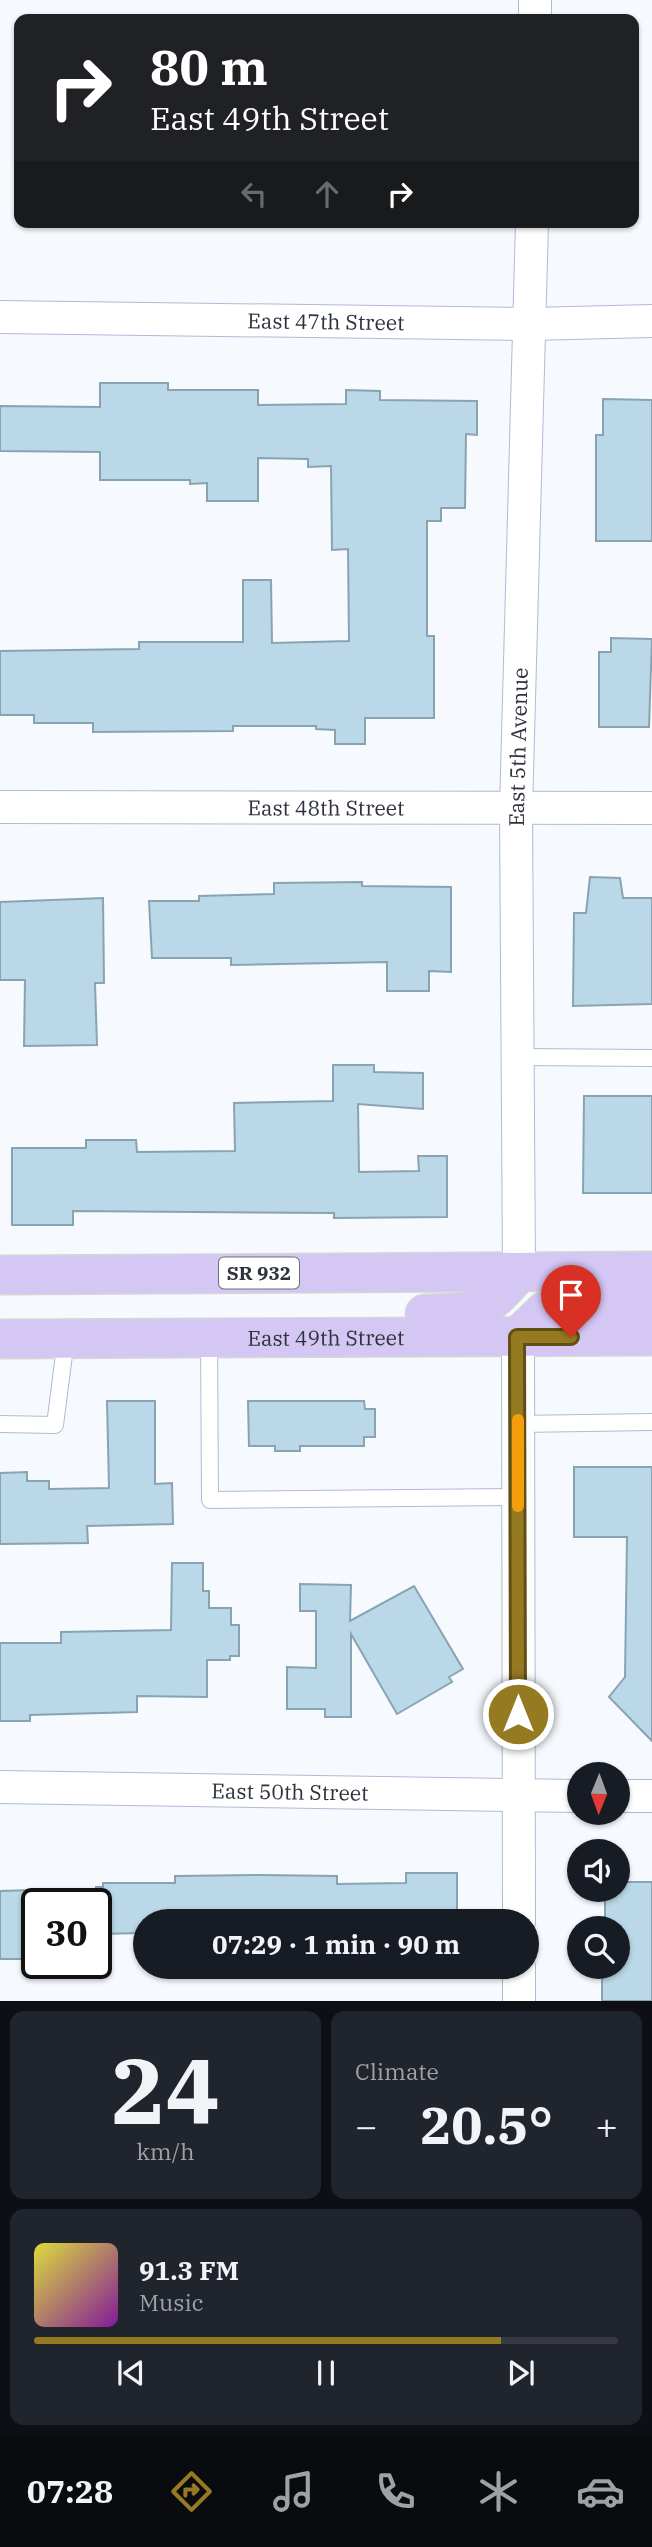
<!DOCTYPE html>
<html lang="en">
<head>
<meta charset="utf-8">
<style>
  body { margin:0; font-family:"IBM Plex Serif",serif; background:#20242c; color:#f1f3f6; height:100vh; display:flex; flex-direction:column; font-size:26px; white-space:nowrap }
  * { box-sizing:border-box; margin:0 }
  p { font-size:23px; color:#9ea1a6 }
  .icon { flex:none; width:38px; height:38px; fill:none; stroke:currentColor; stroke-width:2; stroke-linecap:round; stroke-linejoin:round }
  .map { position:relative; height:2001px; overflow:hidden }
  .sheet { display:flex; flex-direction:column; gap:10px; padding:10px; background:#0d0f14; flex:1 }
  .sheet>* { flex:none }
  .top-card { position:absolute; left:14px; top:14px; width:625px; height:214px; border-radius:14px; box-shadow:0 2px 5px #0004; background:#202124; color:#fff; overflow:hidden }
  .needle { width:46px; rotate:181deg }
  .fabs { position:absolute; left:567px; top:1762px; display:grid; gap:14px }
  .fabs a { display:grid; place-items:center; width:63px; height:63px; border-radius:50%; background:#171b24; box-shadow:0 2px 5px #0004; font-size:35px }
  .speed { position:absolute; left:21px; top:1888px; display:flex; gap:14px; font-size:35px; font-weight:700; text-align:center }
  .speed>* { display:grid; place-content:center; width:91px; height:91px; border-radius:50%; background:#171b24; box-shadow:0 2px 5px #0004; line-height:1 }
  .speed .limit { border:4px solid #111; border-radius:10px; background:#fff; color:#111 }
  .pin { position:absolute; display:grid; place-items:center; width:60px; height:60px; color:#fff; margin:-72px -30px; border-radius:50% 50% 50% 0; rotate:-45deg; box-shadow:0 0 7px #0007 }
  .pin .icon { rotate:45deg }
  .me { position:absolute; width:77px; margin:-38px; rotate:0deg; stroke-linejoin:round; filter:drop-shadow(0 0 5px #0008) }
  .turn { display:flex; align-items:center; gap:24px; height:147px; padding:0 21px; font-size:32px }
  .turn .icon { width:91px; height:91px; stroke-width:2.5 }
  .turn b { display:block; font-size:49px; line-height:60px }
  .lanes { display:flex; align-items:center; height:66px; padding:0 21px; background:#0003; justify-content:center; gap:35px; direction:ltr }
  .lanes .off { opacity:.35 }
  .big { font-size:52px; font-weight:800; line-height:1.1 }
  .sheet .tile { flex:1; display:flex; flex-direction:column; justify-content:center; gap:10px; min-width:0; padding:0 24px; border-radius:14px; background:#20242c }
  .sheet .dial { align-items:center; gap:0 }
  .dial b { font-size:91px; line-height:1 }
  .song { display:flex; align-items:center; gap:21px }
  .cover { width:84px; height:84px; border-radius:10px; background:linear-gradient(135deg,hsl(60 70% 55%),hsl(290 70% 35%)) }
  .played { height:7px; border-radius:4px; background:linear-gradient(90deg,#957a21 80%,#363941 80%) }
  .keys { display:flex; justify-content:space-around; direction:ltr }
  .heat { display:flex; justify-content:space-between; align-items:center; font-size:38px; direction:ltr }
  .sheet .tiles { flex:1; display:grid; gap:10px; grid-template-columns:1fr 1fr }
  .tile:last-child { grid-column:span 2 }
  .trip { position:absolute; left:133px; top:1909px; width:406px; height:70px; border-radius:35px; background:#171b24; box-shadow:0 2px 5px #0004; font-weight:800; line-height:70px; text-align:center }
  .menu { display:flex; height:112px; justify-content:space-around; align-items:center; background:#090b0e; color:#9ea1a6 }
  .menu .icon { width:49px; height:49px }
  .menu .selected { color:#957a21 }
  .menu b { font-size:32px; color:#f1f3f6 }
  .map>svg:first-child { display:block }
  .building { fill:#bad8e7; stroke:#88a4b2; stroke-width:2 }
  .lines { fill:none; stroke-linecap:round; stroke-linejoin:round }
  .service-casing { stroke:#aebbd4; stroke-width:18 }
  .minor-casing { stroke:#aebbd4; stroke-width:34 }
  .primary-casing { stroke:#d5d6d8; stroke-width:41 }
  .service { stroke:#fff; stroke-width:16 }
  .minor { stroke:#fff; stroke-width:32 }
  .primary { stroke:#d4c7f4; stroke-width:38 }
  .route-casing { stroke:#614f15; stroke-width:18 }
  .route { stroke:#957a21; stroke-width:12 }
  .slow { stroke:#f59e0b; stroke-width:12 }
  .labels { text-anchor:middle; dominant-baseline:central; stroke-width:5; stroke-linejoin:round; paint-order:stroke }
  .shield { fill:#fff; stroke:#6c7076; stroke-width:2 }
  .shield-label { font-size:19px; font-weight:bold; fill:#2d323c }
  .street-label { font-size:21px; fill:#2d323c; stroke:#fff }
</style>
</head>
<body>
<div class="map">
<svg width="652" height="2001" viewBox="0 0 652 2001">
  <rect width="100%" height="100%" fill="#f6f9fe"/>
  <!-- building -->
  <path class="building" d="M100 383H168V390H258V405L346 404V390L380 391V400L477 401V435L466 434 465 508H441V521H427V636H434V718H365V744H335V730L316 729V726H233V731L93 732V723H34V715H0V651L139 649V642H243V580H271L272 643 349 641 348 549 332 550 331 466 308 467V459L258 458V501H207V483L190 484V480H100V452L0 451V406L100 407Z
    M603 399 652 400V541H596V435H603Z
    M611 638 652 639 649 727H599V652H611Z
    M590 877 620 878 623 898H652V1004L573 1006 574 913H586Z
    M362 882V886L451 887V972L429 971V991H387V962L231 965V958H152L149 901H199V896L274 894V883Z
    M103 898 104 983H95L97 1045 24 1046 25 980H0V902Z
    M333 1065H374V1072L423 1073V1109L358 1104 359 1172 419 1171 418 1156H447V1217L334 1218V1213L73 1211V1225H12V1148H86V1140H136L137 1152 235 1151 234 1103 333 1101Z
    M584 1096H652V1193H583Z
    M107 1401H155V1484L172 1483 173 1524 87 1526 88 1543 0 1544V1473L27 1472V1481H49V1489L109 1488Z
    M248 1401H364L365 1409H375V1437H364V1446H300V1451H275V1446H249Z
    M574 1467H652V1741L609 1697 625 1677 627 1537H574Z
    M172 1563H203V1591H209V1608H231V1625H239V1656H230V1660H207V1697L137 1696V1712L30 1715V1721H0V1643H61V1632L171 1630Z
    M300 1584 351 1585 350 1621 414 1586 463 1669 449 1677 452 1682 397 1714 351 1634V1717H325V1709H287V1667L316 1668V1611H300Z
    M406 1873H457V1922H145V1933L96 1934V1887H103V1883H175V1876L262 1875 337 1876V1884L406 1883Z
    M618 1882H652V2001H602V1967H618V1928H605V1890H618Z
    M32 1890V1959H0V1891Z"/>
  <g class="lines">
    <defs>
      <path id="service" d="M518 1057 652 1058
        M209 1337 210 1500 518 1497
        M0 1424 55 1425 66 1339
        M518 1424 652 1422"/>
      <g id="minor">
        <path d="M535 19V0"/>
        <path id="s1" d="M0 317 530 324 652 321"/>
        <path id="s2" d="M0 807 652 808"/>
        <path id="s3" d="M519 1272 516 809 532 222"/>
        <path d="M518 1337 519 1922"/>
        <path id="s4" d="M0 1787 579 1796"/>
        <path d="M618 1796H652"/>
        <path d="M519 1967V2001"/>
      </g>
      <g id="primary">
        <path d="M0 1275 652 1271"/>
        <path d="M425 1314C478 1313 484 1313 519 1272"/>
        <path d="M518 1337 545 1311 563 1303 652 1299"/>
        <path id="s5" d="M0 1339 652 1336"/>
      </g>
    </defs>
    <!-- service casing -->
    <use href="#service" class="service-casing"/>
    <!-- minor casing -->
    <use href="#minor" class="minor-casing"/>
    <!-- primary casing -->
    <use href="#primary" class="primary-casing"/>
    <!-- service -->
    <use href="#service" class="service"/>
    <!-- minor -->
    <use href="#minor" class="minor"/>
    <!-- primary -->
    <use href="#primary" class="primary"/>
  </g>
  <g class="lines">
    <defs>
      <path id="route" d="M518 1714 517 1337H571"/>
    </defs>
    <!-- route casing -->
    <use href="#route" class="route-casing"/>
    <!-- route -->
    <use href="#route" class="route"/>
    <!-- slow -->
    <path class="slow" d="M518 1506V1420"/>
  </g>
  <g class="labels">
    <!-- shield labels -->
    <rect class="shield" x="219" y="1257.5" width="80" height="31" rx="5"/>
    <g class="shield-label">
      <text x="259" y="1273">SR 932</text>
    </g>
    <!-- street labels -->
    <g class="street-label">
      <text stroke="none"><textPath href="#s1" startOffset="326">East 47th Street</textPath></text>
      <text stroke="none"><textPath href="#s3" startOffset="525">East 5th Avenue</textPath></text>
      <text stroke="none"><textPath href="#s2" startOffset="326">East 48th Street</textPath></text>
      <text stroke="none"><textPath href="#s5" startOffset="326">East 49th Street</textPath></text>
      <text stroke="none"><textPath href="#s4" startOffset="290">East 50th Street</textPath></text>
    </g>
  </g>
</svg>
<div class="fabs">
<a><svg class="needle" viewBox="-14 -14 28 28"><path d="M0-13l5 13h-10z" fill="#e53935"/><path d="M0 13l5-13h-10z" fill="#9ea1a6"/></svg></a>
<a><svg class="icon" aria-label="sound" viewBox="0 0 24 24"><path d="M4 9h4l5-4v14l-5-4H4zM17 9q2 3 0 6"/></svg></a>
<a><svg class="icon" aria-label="search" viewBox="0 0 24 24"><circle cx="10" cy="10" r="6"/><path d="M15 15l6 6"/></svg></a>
</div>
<div class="speed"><div class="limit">30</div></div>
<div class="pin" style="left:571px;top:1337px;background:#d93025"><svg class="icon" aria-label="arrive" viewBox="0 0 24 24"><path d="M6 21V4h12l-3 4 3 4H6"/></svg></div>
<svg class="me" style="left:518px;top:1714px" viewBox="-20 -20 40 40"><circle r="17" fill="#957a21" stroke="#fff" stroke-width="3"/><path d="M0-11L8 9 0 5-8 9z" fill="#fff"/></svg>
<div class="trip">07:29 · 1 min · 90 m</div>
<div class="top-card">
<div class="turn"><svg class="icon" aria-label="right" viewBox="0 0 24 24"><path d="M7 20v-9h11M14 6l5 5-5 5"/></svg><div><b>80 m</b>East 49th Street</div></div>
<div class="lanes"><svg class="icon off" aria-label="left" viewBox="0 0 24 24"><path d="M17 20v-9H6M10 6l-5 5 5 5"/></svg><svg class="icon off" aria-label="ahead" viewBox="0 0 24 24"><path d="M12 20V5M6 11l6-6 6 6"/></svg><svg class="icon" aria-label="right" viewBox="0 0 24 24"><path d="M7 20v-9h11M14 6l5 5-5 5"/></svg></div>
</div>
</div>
<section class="sheet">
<div class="tiles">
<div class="tile dial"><b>24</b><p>km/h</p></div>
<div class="tile"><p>Climate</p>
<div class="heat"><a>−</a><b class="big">20.5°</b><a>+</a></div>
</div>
<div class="tile">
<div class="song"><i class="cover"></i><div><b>91.3 FM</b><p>Music</p></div></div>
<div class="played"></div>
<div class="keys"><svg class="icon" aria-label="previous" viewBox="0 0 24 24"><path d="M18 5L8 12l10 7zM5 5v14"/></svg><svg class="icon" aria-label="pause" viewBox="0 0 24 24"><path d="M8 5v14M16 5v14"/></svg><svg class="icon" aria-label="next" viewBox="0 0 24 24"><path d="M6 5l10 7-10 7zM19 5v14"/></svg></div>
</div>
</div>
</section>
<nav class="menu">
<b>07:28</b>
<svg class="icon selected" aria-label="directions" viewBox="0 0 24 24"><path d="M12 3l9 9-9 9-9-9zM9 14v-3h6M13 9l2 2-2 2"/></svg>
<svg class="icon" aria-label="music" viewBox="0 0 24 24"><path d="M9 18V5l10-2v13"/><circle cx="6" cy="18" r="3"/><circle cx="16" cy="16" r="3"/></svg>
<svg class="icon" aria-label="phone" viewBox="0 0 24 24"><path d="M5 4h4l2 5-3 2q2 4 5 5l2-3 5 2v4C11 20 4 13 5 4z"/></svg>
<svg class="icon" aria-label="climate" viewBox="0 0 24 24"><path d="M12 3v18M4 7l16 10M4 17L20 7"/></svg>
<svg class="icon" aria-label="car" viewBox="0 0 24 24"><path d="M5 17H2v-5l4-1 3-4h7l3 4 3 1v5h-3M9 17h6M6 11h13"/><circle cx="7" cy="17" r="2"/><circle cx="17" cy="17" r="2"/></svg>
</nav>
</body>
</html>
